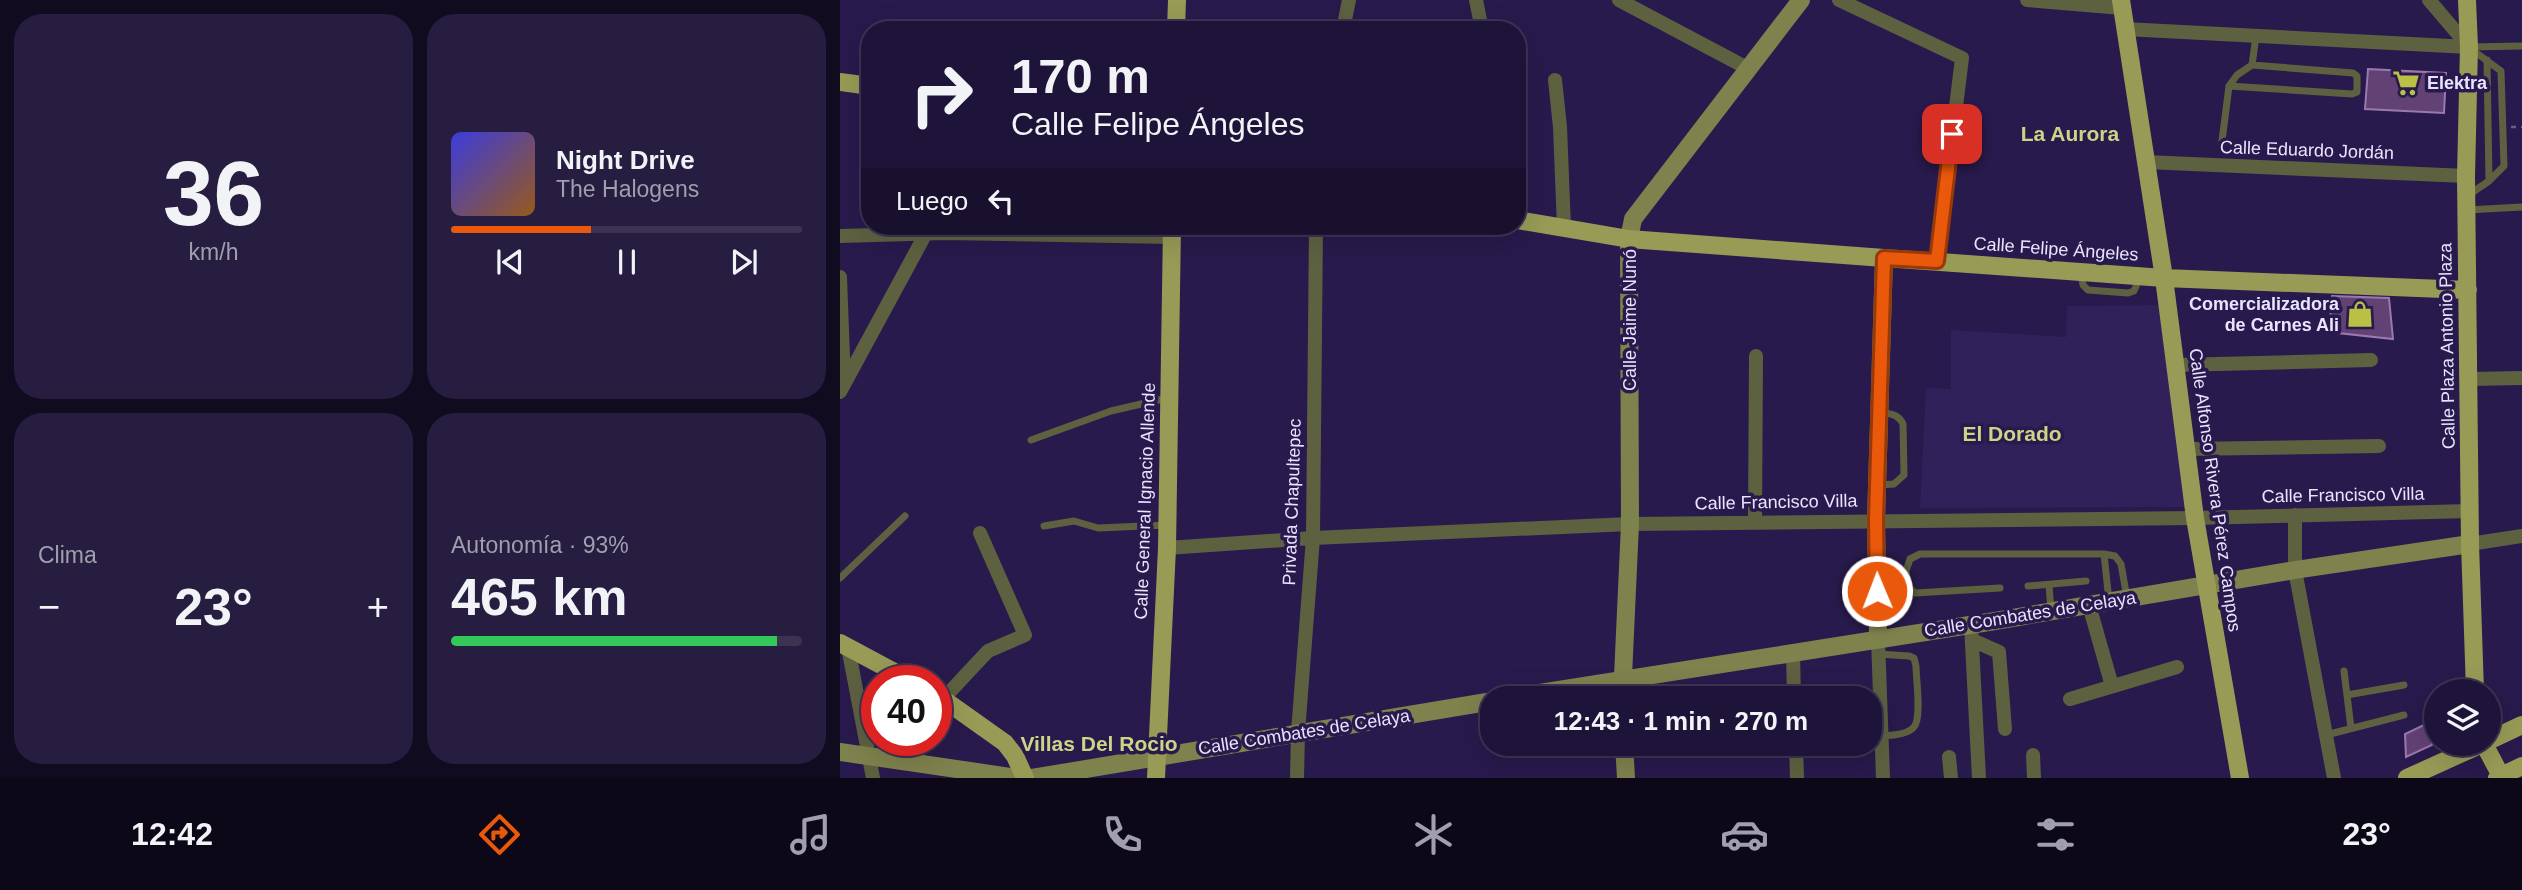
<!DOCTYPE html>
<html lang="es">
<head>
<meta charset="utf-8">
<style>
  body { margin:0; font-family:Helvetica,sans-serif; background:#261d41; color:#f1f3f6; height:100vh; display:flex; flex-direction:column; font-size:26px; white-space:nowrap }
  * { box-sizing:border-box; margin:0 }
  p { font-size:23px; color:#a19eae }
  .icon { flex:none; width:38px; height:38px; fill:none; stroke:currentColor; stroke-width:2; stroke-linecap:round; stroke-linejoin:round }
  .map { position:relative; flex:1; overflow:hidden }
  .side { display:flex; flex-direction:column; gap:14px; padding:14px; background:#100b1f; width:840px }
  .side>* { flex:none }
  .banner { position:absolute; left:21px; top:21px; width:665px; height:214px; border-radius:28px; box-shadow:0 7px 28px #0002,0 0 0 2px #3c3353; background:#1e1439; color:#f1f3f6; overflow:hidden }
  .tools { position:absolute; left:1584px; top:679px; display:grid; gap:14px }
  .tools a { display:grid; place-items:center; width:77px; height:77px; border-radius:50%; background:#1e1439; box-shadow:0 7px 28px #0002,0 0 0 2px #3c3353; font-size:35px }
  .speed { position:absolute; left:21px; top:665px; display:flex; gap:14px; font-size:35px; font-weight:700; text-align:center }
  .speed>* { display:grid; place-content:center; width:91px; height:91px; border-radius:50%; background:#1e1439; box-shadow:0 7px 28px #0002,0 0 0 2px #3c3353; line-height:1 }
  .speed .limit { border:10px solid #d22; background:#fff; color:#111 }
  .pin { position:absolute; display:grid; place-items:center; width:60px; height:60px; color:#fff; margin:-30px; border-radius:14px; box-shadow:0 4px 10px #0006 }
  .me { position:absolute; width:77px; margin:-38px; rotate:359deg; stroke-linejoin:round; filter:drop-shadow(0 0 5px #0008) }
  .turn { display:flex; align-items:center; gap:24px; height:147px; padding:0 35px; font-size:32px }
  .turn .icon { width:91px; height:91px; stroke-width:2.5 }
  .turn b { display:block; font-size:49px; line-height:60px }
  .then { display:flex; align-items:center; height:66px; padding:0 35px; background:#0003; gap:14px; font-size:26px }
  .big { font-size:52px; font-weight:800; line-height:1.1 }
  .side .card { flex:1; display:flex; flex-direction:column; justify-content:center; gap:10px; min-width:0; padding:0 24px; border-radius:28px; background:#261d41 }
  .side .dial { align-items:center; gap:0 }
  .dial b { font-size:91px; line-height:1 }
  .song { display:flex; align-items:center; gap:21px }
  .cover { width:84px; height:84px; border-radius:10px; background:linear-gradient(135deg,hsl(240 70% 55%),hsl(30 70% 35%)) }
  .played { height:7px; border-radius:4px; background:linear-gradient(90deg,#ea580c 40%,#3c3353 40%) }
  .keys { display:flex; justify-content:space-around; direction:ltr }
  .heat { display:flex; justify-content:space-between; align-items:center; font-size:38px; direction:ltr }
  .charge { height:10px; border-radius:5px; background:linear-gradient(90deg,#34c759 93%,#3c3353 0) }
  .side .tiles { flex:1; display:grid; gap:14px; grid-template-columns:repeat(2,1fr) }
  .trip { position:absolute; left:640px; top:686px; width:402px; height:70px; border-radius:28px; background:#1e1439; box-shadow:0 7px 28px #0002,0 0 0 2px #3c3353; font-weight:800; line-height:70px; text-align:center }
  .menu { display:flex; height:112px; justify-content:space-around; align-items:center; background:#0c0817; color:#a19eae }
  .menu .icon { width:49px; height:49px }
  .menu .active { color:#ea580c }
  .menu b { font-size:32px; color:#f1f3f6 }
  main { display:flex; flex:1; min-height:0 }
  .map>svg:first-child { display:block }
  .built { fill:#30215a }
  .building { fill:#624275; stroke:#9a79af; stroke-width:2 }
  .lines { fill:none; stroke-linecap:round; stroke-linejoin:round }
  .path { stroke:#695e88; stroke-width:2.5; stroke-dasharray:5 5; stroke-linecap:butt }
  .lane { stroke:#5e6140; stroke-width:7 }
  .street { stroke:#5e6140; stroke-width:14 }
  .secondary { stroke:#7e824d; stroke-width:18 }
  .primary { stroke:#979b56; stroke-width:18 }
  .route-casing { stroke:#983908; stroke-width:18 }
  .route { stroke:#ea580c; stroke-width:12 }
  .labels { text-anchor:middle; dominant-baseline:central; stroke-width:7; stroke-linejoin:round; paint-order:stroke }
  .poi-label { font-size:18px; font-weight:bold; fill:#e8e4fe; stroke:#281a4c; text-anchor:start }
  .street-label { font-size:18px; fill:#e8e4fe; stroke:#281a4c }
  .quarter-label { font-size:21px; font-weight:bold; fill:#ced486; stroke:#281a4c }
</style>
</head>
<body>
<main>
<section class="side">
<div class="tiles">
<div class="card dial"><b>36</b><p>km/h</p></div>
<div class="card">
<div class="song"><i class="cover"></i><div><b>Night Drive</b><p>The Halogens</p></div></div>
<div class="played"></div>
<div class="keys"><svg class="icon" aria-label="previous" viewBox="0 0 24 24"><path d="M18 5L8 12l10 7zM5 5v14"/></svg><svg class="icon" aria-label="pause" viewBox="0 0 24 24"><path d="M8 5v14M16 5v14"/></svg><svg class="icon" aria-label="next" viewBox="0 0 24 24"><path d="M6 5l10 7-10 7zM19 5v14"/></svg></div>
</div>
<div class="card"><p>Clima</p>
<div class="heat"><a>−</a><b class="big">23°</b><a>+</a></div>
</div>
<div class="card"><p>Autonomía · 93%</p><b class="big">465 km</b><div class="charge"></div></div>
</div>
</section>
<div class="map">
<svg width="1682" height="778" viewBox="0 0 1682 778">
  <rect width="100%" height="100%" fill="#281a4c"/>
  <!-- built -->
  <path class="built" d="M1322 305 1350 507 1080 508 1086 388 1111 389V330L1226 337 1227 306Z"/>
  <!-- building -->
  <path class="building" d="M1528 69 1606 73 1604 113 1525 109Z
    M1492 296 1549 298 1553 339 1489 332Z
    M1590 722 1592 745 1566 757 1565 734Z"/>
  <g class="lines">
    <!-- path -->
    <path class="path" d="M1671 127H1682"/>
    <!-- lane -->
    <path class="lane" d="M1629 47 1682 46
      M1647 60 1649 181
      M1389 86 1512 94 1517 92V76L1513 73 1412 65
      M1382 141 1389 86 1397 75 1412 65 1416 36
      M1627 196 1649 181 1664 166 1661 71 1631 49
      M1627 210 1682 207
      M1241 273 1243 285 1248 290 1288 293 1294 291 1299 279
      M191 440 271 411 327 398
      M1038 485 1054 484 1064 475 1063 424C1058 413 1049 414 1038 412
      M204 526 234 521 258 528 327 525
      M1264 554 1269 601
      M0 578 65 516
      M1209 585 1211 611
      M1188 586 1246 581
      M1160 588 1075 593 1068 586 1066 571 1070 559 1080 554H1264L1275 556 1281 564 1287 598
      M1038 654 1069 656 1074 658 1076 666C1076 679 1082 718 1074 727 1067 735 1052 735 1042 736
      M1504 671 1511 728
      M1507 695 1564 685
      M1486 735 1564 715"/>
    <!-- street -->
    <path class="street" d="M636 0 642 30
      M779 0 909 69
      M999 0 1122 58 1097 261
      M1187 0 1282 8
      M1589 0 1629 47
      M1285 29 1629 47
      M503 30 509 0
      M715 80 720 127 724 228
      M1306 162 1626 176
      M0 236 105 233 332 237
      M0 277 4 384
      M1336 365 1531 360
      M1629 379 1682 378
      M0 392 85 235
      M1347 449 1539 446
      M1455 515V570L1494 778
      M915 522 916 356
      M1630 544 1682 536
      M327 548 473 538 790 524 1355 518 1630 511
      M1249 605 1272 686
      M1131 625 1139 778
      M1038 639 1043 778
      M1132 640 1159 652 1165 729
      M8 647 33 778
      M953 653 954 698
      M104 698 148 651 185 635 140 533
      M1230 699 1337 667
      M956 744 957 778
      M1193 755 1194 778
      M1109 757 1111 778
      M457 778 458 732 473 538 476 226"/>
    <!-- secondary -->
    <path class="secondary" d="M1038 639 1036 520 1044 258
      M668 698 1155 621 1455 570 1630 544
      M782 698 790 524 789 239 793 219 961 0
      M784 744 786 778
      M0 752 178 778
      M192 778 653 701"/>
    <!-- primary -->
    <path class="primary" d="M1281 0 1324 278 1355 518 1400 778
      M1627 0 1629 47 1626 176 1630 544 1635 691
      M336 30 337 0
      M0 82 30 86
      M677 220 789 239 1044 258 1324 278 1628 290
      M0 643 71 681
      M96 694 165 743 175 756 185 778
      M1648 741 1682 725
      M1644 744 1661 776
      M316 778 327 548 332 226
      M1567 778 1642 744
      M1657 778 1682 766"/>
  </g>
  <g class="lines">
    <defs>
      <path id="route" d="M1037 591 1036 520 1044 258 1097 261 1112 134"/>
    </defs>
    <!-- route casing -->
    <use href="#route" class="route-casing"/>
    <!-- route -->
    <use href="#route" class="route"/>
  </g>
  <!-- icons -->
  <defs>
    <symbol id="supermarket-bare" viewBox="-9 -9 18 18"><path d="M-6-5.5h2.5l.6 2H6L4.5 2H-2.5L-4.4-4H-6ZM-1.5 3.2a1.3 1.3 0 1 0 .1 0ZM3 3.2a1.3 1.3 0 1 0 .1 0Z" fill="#bac045" stroke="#281a4c" stroke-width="2.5" paint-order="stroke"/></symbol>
    <symbol id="shop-bare" viewBox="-9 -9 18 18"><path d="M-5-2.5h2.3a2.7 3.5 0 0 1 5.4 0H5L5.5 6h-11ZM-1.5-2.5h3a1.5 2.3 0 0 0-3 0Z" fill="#bac045" stroke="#281a4c" stroke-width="2.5" paint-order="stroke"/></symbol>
  </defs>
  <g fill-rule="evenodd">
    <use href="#supermarket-bare" x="1547" y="64" width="38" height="38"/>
    <use href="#shop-bare" x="1501" y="295" width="38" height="38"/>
  </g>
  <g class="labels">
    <!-- poi labels -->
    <g class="poi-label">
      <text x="1587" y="83">Elektra</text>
      <text x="1499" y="304" text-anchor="end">Comercializadora<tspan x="1499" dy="21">de Carnes Ali</tspan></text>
    </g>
    <!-- street labels -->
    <g class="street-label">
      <text transform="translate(1467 150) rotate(2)">Calle Eduardo Jordán</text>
      <text transform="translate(1216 249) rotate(4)">Calle Felipe Ángeles</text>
      <text transform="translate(790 320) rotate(-90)">Calle Jaime Nunó</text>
      <text transform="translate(1607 346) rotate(-91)">Calle Plaza Antonio Plaza</text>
      <text transform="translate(1375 490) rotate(82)">Calle Alfonso Rivera Pérez Campos</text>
      <text transform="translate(1503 495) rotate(-1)">Calle Francisco Villa</text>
      <text transform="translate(305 501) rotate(-88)">Calle General Ignacio Allende</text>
      <text transform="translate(452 502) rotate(-88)">Privada Chapultepec</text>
      <text transform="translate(936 502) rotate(-1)">Calle Francisco Villa</text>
      <text transform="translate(1190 614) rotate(-9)">Calle Combates de Celaya</text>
      <text transform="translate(464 732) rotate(-9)">Calle Combates de Celaya</text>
    </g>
    <!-- quarter labels -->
    <g class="quarter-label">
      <text x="1230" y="133">La Aurora</text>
      <text x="1172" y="433">El Dorado</text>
      <text x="259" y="743">Villas Del Rocio</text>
    </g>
  </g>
</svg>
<div class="tools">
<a><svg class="icon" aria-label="layers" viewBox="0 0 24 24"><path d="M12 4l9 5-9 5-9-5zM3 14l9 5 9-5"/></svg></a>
</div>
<div class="speed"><div class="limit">40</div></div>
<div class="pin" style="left:1112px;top:134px;background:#d93025"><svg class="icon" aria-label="arrive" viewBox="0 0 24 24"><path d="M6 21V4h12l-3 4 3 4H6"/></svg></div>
<svg class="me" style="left:1037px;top:591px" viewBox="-20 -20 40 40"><circle r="17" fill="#ea580c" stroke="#fff" stroke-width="3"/><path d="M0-11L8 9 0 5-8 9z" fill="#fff"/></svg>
<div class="trip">12:43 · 1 min · 270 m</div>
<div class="banner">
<div class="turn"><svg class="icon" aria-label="right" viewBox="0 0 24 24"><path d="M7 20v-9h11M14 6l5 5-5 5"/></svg><div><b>170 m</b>Calle Felipe Ángeles</div></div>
<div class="then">Luego<svg class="icon" aria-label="left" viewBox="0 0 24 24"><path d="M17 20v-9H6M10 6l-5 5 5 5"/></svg></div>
</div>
</div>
</main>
<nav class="menu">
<b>12:42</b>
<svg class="icon active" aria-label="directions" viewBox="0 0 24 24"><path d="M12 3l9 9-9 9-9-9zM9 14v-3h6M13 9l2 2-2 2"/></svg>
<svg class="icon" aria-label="music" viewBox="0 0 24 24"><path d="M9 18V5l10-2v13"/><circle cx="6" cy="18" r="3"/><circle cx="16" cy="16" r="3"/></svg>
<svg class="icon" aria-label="phone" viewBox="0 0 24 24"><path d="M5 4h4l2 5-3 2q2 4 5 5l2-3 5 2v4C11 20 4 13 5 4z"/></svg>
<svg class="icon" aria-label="climate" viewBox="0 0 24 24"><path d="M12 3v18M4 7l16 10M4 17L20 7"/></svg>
<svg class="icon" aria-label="car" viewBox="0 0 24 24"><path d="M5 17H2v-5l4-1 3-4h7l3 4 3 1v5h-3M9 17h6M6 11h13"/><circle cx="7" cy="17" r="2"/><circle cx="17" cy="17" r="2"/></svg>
<svg class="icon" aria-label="filters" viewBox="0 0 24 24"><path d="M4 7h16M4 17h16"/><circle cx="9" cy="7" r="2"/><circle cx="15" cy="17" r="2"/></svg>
<b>23°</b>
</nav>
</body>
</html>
